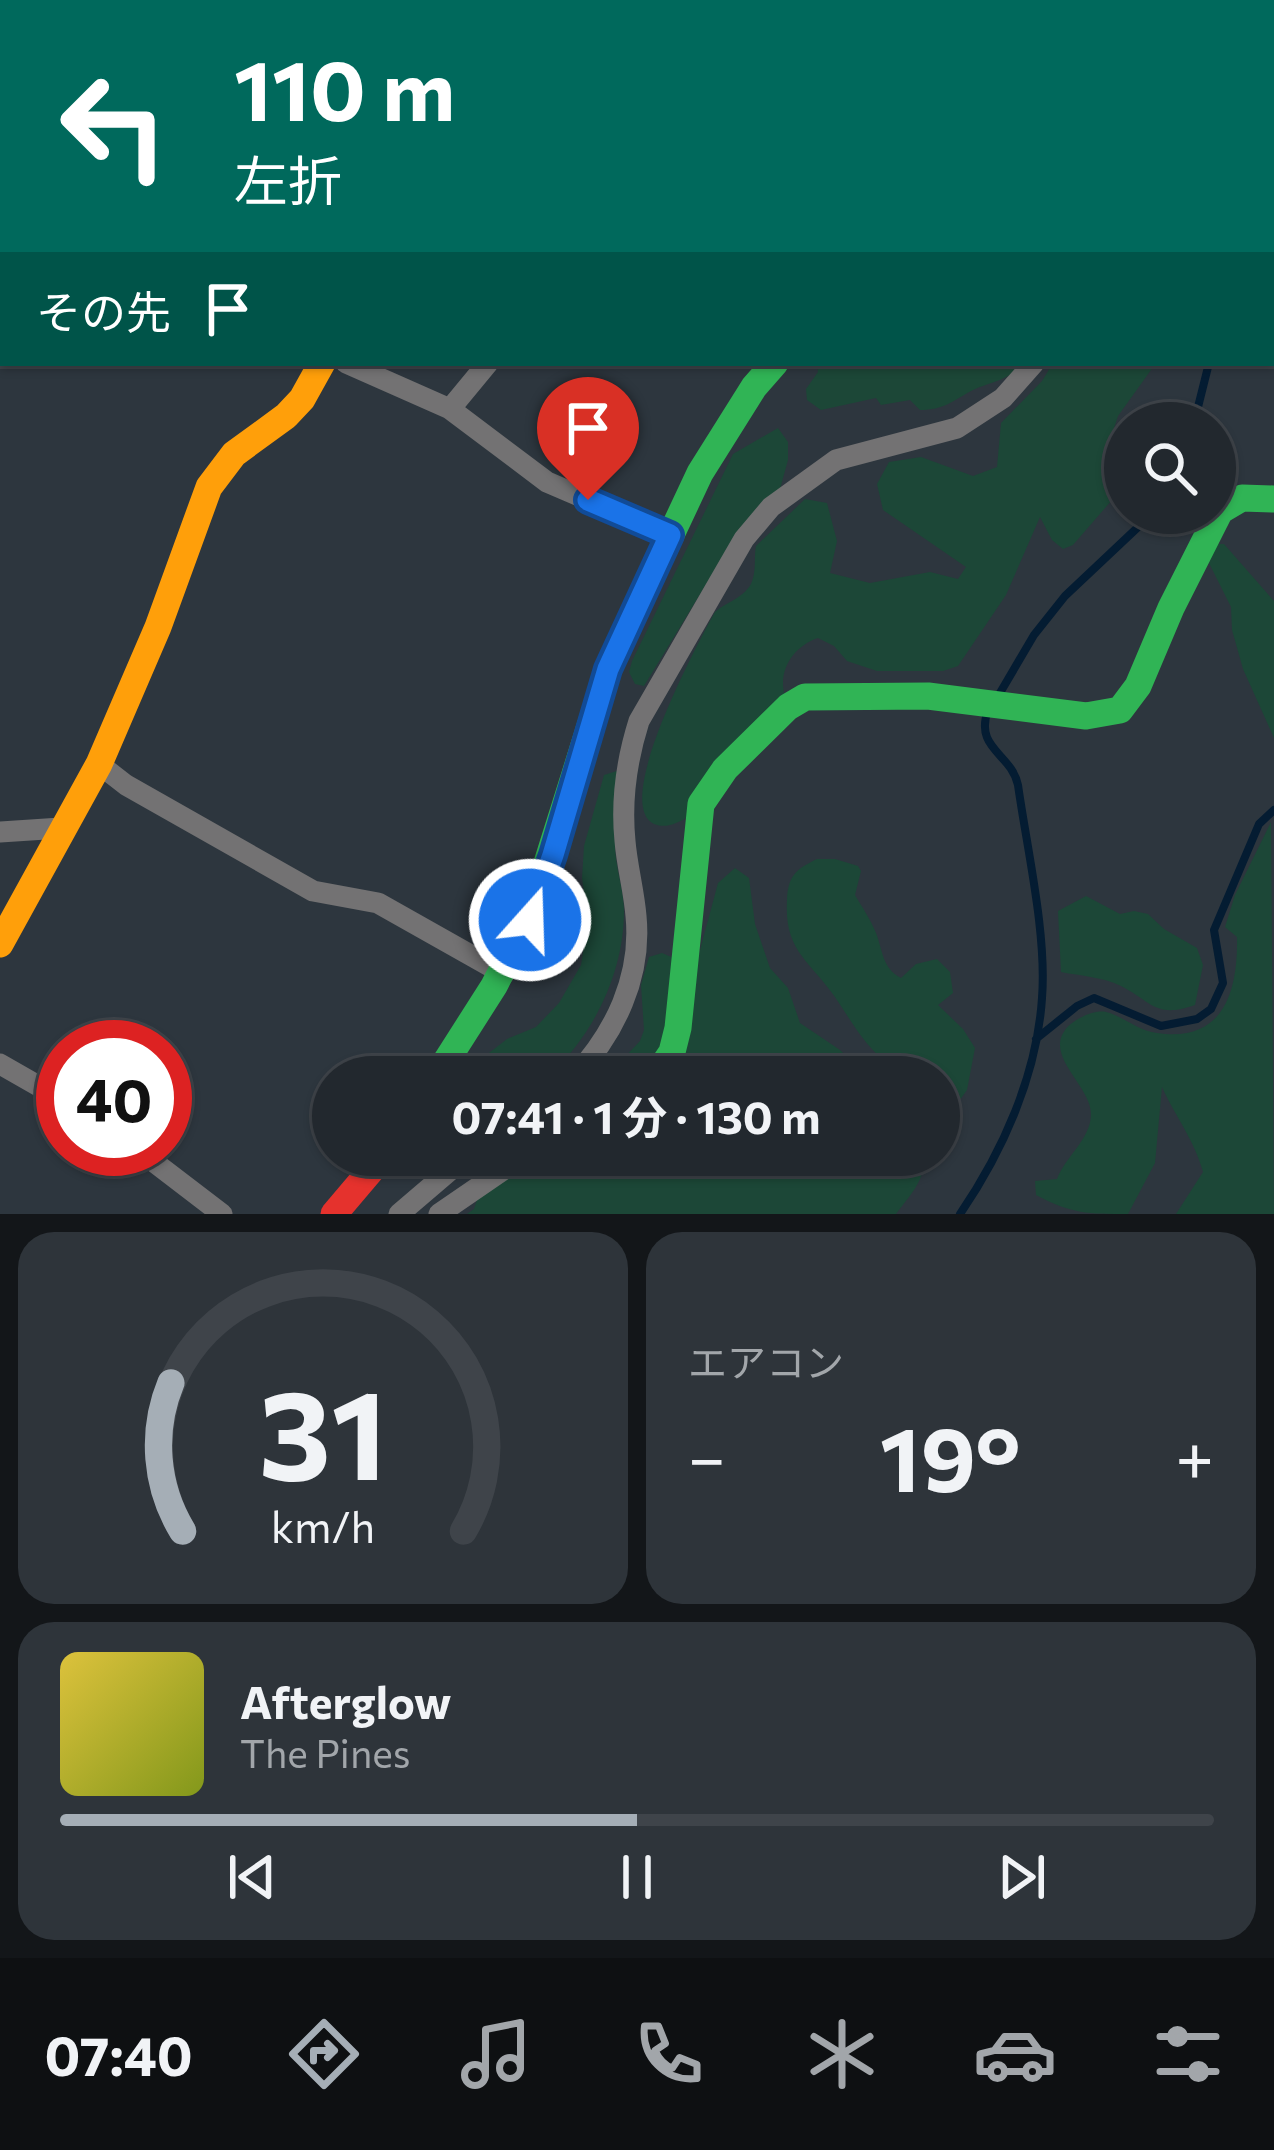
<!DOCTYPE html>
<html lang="ja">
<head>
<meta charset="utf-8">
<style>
  body { margin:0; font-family:Commissioner,"Noto Sans JP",sans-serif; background:#2e343a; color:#f1f3f6; height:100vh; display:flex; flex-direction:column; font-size:45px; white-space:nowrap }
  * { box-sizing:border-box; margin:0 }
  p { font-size:39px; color:#a2a6aa }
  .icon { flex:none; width:66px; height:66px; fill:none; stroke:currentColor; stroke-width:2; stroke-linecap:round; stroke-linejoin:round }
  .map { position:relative; height:1214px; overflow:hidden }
  .details { display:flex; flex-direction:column; gap:18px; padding:18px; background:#131619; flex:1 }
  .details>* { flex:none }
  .banner { position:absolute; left:0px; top:0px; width:1275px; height:366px; box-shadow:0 3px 9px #0004,0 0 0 3px #3f444a; background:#00695c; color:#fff; overflow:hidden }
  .controls { position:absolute; left:1104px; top:402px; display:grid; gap:24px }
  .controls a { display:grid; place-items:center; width:132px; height:132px; border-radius:50%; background:#22282e; box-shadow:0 3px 9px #0004,0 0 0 3px #3f444a; font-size:60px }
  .speed { position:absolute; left:36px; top:1020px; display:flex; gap:24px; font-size:60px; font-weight:700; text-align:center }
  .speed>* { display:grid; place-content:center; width:156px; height:156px; border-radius:50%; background:#22282e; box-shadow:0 3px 9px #0004,0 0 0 3px #3f444a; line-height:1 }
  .speed .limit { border:18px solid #d22; background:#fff; color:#111 }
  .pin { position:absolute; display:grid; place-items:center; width:102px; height:102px; color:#fff; margin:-123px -51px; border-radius:50% 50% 50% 0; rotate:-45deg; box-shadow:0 0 12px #0007 }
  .pin .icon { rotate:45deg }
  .me { position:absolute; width:132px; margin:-66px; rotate:20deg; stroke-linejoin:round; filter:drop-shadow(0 0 9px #0008) }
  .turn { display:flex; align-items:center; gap:42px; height:252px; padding:0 36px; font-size:54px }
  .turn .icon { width:156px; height:156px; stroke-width:2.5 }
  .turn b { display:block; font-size:84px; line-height:102px }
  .then { display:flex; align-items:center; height:114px; padding:0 36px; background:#0003; gap:24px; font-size:45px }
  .big { font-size:90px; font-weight:700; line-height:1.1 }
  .details .tile { flex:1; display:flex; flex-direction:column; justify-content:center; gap:18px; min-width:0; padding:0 42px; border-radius:36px; background:#2e343a }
  .details .dial { align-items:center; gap:0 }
  .dial svg { height:312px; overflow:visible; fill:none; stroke:#3f444a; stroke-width:7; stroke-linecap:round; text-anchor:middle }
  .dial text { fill:#f1f3f6; stroke:none }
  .song { display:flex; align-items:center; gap:36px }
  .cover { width:144px; height:144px; border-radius:18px; background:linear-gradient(135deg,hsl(50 70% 55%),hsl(70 70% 35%)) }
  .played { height:12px; border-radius:6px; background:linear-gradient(90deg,#a5aeb6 50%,#3f444a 50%) }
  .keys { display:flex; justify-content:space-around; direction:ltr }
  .heat { display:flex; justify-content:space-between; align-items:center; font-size:66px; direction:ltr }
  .details .tiles { flex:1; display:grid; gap:18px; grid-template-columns:1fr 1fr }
  .tile:last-child { grid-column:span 2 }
  .trip { position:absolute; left:312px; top:1056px; width:648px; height:120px; border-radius:60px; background:#22282e; box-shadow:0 3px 9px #0004,0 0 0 3px #3f444a; font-weight:700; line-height:120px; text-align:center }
  .dock { display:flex; height:192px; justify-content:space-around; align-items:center; background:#0e1012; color:#a2a6aa }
  .dock .icon { width:84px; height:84px }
  .dock .selected { color:#a5aeb6 }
  .dock b { font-size:54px; color:#f1f3f6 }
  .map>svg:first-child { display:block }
  .green { fill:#1c4737 }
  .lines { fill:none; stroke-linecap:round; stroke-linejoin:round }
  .stream { stroke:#041c32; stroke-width:8 }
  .street { stroke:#737273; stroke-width:21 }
  .fast { stroke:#30b455; stroke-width:27 }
  .slow { stroke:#ff9f0a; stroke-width:27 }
  .jam { stroke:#e5322d; stroke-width:27 }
  .route-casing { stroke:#114b97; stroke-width:30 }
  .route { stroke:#1a73e8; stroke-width:21 }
</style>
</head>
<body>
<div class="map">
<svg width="1274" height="1214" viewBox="0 0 1274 1214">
  <rect width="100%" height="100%" fill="#2d363e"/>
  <!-- green -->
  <path class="green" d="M0 0H289L3 3 0 325Z
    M817 363H1022C1007 382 994 380 973 390 952 401 944 410 920 410L910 400 881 405 876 398 821 410 807 400 806 389 818 372Z
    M1053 363H1156L1118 416 1113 431 1125 444V485L1073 545 1063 549 1052 540 1040 517 1006 595 958 666 943 671H877L847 661 834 646 818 638C794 646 777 670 785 696L688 817C677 823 667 829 654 824 611 804 698 643 715 612 728 601 749 596 753 578 756 568 754 557 756 546L805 499 827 503 837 541 830 573 870 583 930 572 958 579 966 567 883 510 877 484 889 462 921 457 973 476 997 467 1001 423 1042 381Z
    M778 428 788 442V460L780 489 735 537 644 686 635 684 629 672 632 661 733 454Z
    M1217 544H1224L1274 601V738L1243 669 1232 630 1231 607 1209 563Z
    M620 770C618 795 614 820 615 845 615 867 624 889 624 911 624 973 593 1037 547 1077H458L507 1039 536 1027 559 1003 581 965 588 921 582 878 584 846 604 775Z
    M1271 822 1274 1214H1176L1203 1172C1195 1141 1175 1116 1162 1087L1155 1163 1128 1214C1089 1214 1071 1214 1036 1195L1035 1181 1057 1179C1065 1157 1091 1139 1091 1114 1091 1086 1045 1057 1065 1030 1072 1020 1094 1009 1106 1012 1123 1016 1138 1031 1157 1033 1224 1043 1238 991 1237 937L1225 927 1235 895Z
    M817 859H835L858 866 861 871 855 895C862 907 871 920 876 933 883 951 882 968 901 978L916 964 937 959 950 972 953 993 938 1005 963 1029 975 1048 967 1090 957 1104 939 1099V1077C927 1077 913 1079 902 1073 868 1053 856 1028 835 997 809 960 784 951 787 900 788 876 796 869 817 859Z
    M735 868 749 878 755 924 770 968 788 988 800 1023 840 1050 868 1077H666L718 883Z
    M1086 896 1120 914 1134 911 1148 914 1164 929 1197 948 1203 965 1195 1005C1156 1019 1152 1002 1121 986 1103 977 1081 976 1061 972L1058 911Z
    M662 953 676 959 669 1041 645 1077H606L640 1041 644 1030 641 985 649 957Z
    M542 1155H924C926 1180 910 1195 896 1214H467L474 1209 479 1194Z"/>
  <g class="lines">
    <!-- stream -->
    <path class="stream" d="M52 3 55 0
      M1194 3 1196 0
      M0 35 3 33
      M1194 423 1209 363
      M997 698 1034 635 1065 596 1153 513
      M1036 1039 1077 1006 1094 998 1161 1026 1197 1019 1211 1009 1223 983 1214 930 1259 824 1274 810
      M960 1214C1003 1151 1037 1075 1042 998 1047 934 1027 849 1018 785 1011 753 974 749 988 710"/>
    <!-- street -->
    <path class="street" d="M673 0 677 3
      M1213 0 1220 3
      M315 3 316 0
      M782 3 785 0
      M1078 3 1079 0
      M1272 25 1274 26
      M0 342 3 338
      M346 363 450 409 547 482 670 535
      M450 409 488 363
      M99 764 126 785 313 891 378 903 504 974
      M0 832 61 828
      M0 1064 63 1100
      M574 1077C615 1033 642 977 636 916 634 891 627 866 625 841 621 801 627 759 639 721L744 539 771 507 836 460 957 428 1003 398 1034 363
      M137 1149 222 1214
      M399 1214 468 1155
      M439 1214 525 1155"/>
    <!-- fast -->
    <path class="fast" d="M970 0V3
      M436 1077 494 986 531 914 608 669 700 473 754 387 775 363
      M655 1077 672 1052 678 1028 701 804 725 769 788 707 805 697 928 696 1086 716 1120 710 1138 686 1171 608 1220 511 1242 498 1274 499"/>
    <!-- slow -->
    <path class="slow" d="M0 944 99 764 158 627 209 487 234 454 286 416 302 399 322 363"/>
    <!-- jam -->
    <path class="jam" d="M334 1214 384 1155"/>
  </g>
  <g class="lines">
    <defs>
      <path id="route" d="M530 920 553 855 608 669 670 535 588 500"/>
    </defs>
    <!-- route casing -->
    <use href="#route" class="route-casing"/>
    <!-- route -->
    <use href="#route" class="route"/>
  </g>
</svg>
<div class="controls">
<a><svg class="icon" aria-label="search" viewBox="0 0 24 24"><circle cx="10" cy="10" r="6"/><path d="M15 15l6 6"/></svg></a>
</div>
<div class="speed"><div class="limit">40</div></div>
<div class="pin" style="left:588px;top:500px;background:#d93025"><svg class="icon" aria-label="arrive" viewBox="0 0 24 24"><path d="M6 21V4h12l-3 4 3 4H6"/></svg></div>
<svg class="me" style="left:530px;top:920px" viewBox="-20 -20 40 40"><circle r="17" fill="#1a73e8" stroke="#fff" stroke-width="3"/><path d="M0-11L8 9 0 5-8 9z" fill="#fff"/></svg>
<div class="trip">07:41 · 1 分 · 130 m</div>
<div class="banner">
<div class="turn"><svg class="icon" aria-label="left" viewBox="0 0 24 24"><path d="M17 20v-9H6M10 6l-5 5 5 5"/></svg><div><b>110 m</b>左折</div></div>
<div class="then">その先<svg class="icon" aria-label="arrive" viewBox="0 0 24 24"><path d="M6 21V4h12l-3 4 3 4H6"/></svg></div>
</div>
</div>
<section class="details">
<div class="tiles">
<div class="tile dial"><svg viewBox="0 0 100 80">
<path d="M14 69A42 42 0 1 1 86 69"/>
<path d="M14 69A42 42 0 0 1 11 31" stroke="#a5aeb6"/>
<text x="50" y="56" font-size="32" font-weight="700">31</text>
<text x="50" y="72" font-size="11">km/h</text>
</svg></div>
<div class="tile"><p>エアコン</p>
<div class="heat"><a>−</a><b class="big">19°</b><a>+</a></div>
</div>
<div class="tile">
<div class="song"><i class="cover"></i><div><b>Afterglow</b><p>The Pines</p></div></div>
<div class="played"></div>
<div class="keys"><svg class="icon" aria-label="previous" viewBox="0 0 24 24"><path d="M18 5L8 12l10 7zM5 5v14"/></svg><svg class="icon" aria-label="pause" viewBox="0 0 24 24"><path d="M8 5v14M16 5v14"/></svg><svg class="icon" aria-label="next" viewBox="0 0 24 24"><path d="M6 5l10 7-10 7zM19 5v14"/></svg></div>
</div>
</div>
</section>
<nav class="dock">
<b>07:40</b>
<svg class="icon selected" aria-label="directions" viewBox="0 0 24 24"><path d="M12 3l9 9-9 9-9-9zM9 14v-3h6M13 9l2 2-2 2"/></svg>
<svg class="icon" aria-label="music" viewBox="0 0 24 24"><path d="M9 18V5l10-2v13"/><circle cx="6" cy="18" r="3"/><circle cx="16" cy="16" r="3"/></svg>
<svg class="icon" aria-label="phone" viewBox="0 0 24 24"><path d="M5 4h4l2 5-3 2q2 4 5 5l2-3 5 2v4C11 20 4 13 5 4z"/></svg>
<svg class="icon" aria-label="climate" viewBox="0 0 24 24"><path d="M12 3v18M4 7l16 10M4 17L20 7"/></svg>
<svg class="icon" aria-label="car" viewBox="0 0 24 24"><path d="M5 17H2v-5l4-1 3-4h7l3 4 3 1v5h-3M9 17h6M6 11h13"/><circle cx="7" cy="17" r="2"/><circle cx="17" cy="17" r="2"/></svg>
<svg class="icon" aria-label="filters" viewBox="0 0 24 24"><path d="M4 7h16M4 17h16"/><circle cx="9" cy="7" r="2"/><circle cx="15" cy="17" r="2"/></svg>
</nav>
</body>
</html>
